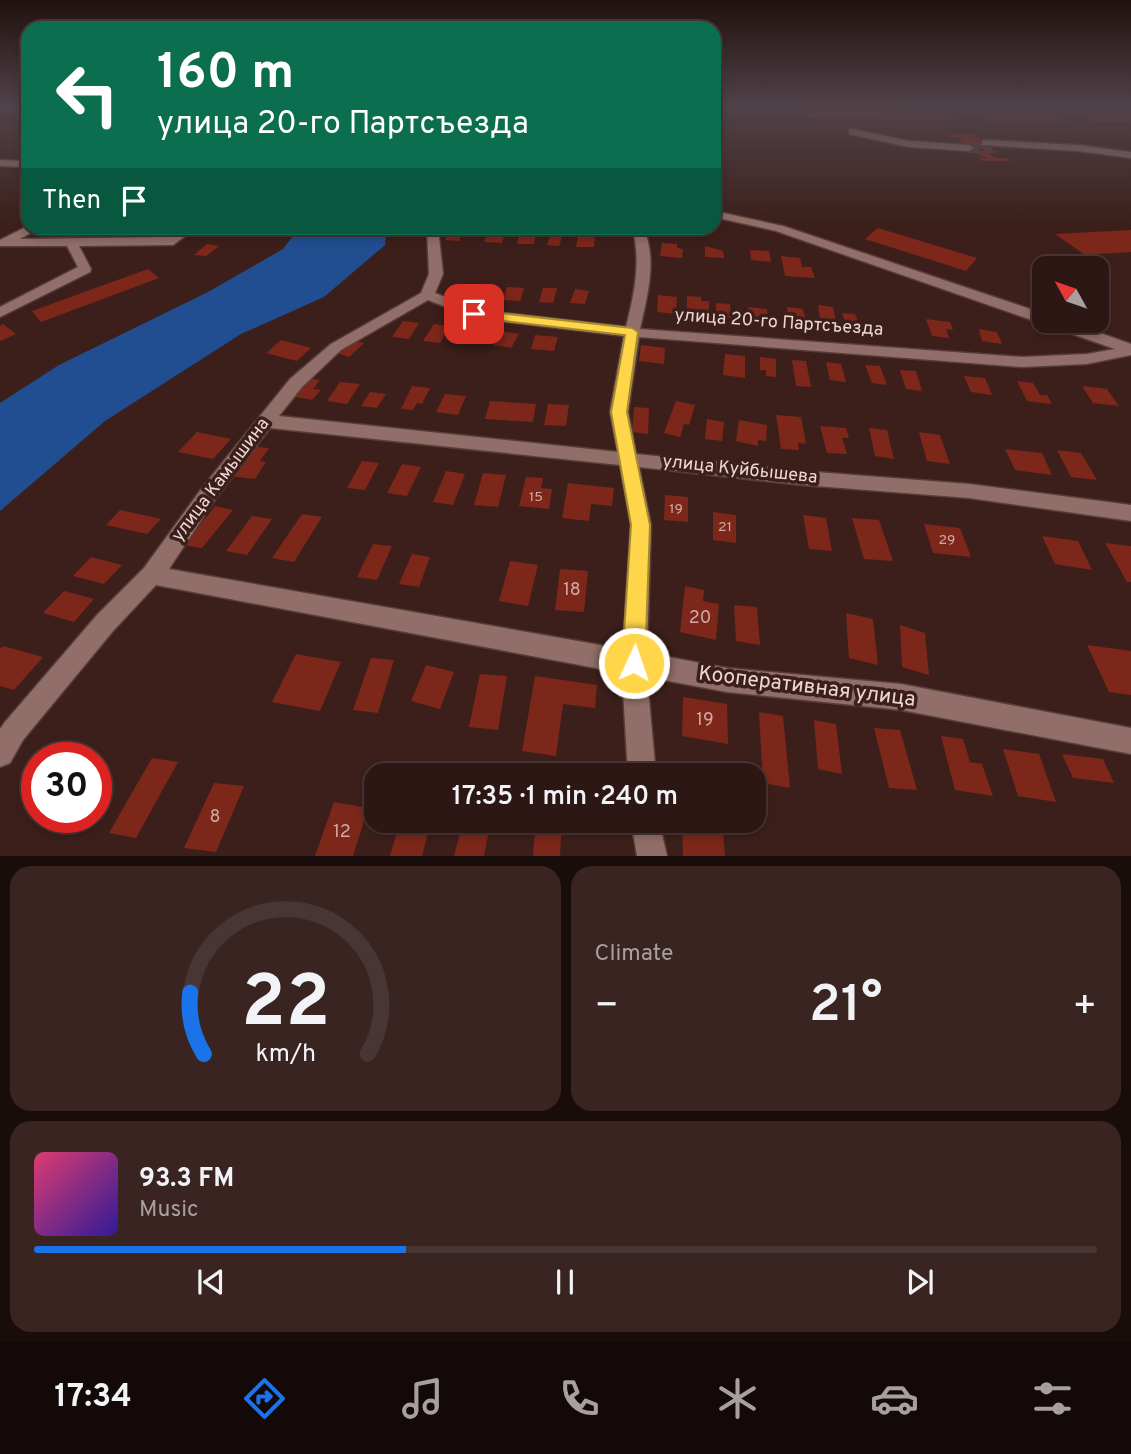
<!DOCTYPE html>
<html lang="en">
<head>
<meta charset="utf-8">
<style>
  body { margin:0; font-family:Overpass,sans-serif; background:#392422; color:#f1f3f6; height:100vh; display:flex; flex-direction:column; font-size:26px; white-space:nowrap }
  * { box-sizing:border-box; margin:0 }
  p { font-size:23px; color:#a79fa0 }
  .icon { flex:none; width:38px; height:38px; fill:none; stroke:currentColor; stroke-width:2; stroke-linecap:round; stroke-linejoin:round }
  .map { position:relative; height:856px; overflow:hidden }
  .details { display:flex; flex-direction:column; gap:10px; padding:10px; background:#190d0b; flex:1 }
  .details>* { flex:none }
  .hud { position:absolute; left:21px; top:21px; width:700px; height:214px; border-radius:21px; box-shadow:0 4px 10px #0003,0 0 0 2px #483634; background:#0b6e4f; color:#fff; overflow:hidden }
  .needle { width:46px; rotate:310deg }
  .buttons { position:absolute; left:1032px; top:256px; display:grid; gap:14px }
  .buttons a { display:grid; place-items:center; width:77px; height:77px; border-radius:14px; background:#2d1714; box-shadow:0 4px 10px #0003,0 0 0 2px #483634; font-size:35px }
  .speed { position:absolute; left:21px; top:742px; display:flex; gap:14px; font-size:35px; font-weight:700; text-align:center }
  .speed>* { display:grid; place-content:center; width:91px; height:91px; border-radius:50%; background:#2d1714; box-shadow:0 4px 10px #0003,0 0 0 2px #483634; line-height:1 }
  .speed .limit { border:10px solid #d22; background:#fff; color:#111 }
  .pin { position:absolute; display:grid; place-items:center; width:60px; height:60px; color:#fff; margin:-30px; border-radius:14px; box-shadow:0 4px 10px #0006 }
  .me { position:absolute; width:77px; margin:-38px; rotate:3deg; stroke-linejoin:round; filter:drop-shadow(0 0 5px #0008) }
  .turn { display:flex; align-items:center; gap:24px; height:147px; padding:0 21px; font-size:32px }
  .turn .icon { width:91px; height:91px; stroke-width:2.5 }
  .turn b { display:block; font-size:49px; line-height:60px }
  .then { display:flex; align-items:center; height:66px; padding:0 21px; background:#0003; gap:14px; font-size:26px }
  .big { font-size:52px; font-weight:600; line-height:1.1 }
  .details .card { flex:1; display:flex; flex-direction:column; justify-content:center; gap:10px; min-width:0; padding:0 24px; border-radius:21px; background:#392422 }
  .details .dial { align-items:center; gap:0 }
  .dial svg { height:182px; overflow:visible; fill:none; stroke:#483634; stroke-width:7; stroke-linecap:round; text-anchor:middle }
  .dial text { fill:#f1f3f6; stroke:none }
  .song { display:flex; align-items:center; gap:21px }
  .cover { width:84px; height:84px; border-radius:10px; background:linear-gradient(135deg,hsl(340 70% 55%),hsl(250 70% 35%)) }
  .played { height:7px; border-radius:4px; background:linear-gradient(90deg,#1a73e8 35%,#483634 35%) }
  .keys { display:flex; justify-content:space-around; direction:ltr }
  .heat { display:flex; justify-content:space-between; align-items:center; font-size:38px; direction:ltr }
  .details .tiles { flex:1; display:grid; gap:10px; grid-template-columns:1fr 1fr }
  .card:last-child { grid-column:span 2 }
  .trip { position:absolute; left:364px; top:763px; width:402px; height:70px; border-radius:21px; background:#2d1714; box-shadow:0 4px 10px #0003,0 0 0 2px #483634; font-weight:600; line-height:70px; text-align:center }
  .menu { display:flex; height:112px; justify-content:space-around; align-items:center; background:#120908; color:#a79fa0 }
  .menu .icon { width:49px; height:49px }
  .menu .current { color:#1a73e8 }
  .menu b { font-size:32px; color:#f1f3f6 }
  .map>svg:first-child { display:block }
  .water { fill:#214e91 }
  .building { fill:#7d271b }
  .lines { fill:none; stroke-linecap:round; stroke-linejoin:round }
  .minor-tunnel { stroke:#563b36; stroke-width:10; stroke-dasharray:10 4.5; stroke-linecap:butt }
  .minor-casing { stroke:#573d3a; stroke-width:3 }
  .minor { fill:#926e68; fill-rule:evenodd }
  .route { fill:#ffd54a; stroke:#a68a30; stroke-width:2 }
  .labels { text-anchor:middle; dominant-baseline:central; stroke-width:7; stroke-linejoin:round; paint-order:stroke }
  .number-label { font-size:14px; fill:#d0aba5 }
  .street-label { font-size:18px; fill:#ecd7d3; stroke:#3c1f1a }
  .near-number-label { font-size:18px; fill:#d0aba5 }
  .near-street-label { font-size:21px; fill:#ecd7d3; stroke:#3c1f1a }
</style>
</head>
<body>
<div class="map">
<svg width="1131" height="856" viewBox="0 0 1131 856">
  <rect width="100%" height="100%" fill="#3c1f1a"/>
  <!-- water -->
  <path class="water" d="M299 228H351L386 235 385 245 324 297 241 334 105 421 0 511V403L59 365 208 292 283 249Z"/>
  <!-- building -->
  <path class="building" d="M798 109 946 111 958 120 804 118Z
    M978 112 1053 113 1068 122 990 121Z
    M1077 113 1131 114V122H1092Z
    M950 134H973L977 136 969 137 979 138 987 144H980L994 149H971L967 146H974L964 144 957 138H964L961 137H950Z
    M970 151H996L999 153H989L995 158H1006L1010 161H983L979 158H987Z
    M207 228 225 230 216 237 198 234Z
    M878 228 977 258 966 271 865 239Z
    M1131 230V252L1085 255 1055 234Z
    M449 231 463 232 459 241 445 240Z
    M488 233H501L499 237H504L502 243 484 242Z
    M519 234 536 235 534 244H517Z
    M550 236 562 237 559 246 547 245Z
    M578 237H595L594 247H576Z
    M662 243 677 244V248L683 249 682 258 660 256Z
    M207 244 219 246 206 256 194 255Z
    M705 246 723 251 724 258 705 257Z
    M750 250 769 251 771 262 751 260Z
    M781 256 800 258 802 267H811L815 278 785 276Z
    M148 269 159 278 41 322 32 311Z
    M470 287H479L477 292H486L483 300 465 299Z
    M507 287 524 288 520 301 503 300Z
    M543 288H557L553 303 539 302Z
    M575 289 589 291 585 304 570 303Z
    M658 295 677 297 676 314 657 312Z
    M687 296 701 297V301H709V315L687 314Z
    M716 303 730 304 731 318 716 317Z
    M818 305 833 307 837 327 821 325Z
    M748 307 767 309 769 322 749 320Z
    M787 307 803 309 807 325 789 324Z
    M842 313 855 314 861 329 847 328Z
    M926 319 950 322 953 330 946 329 949 338 932 336Z
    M403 321 419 323 409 339 392 337Z
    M3 324 16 334 0 341V326Z
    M434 324 450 326 440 343 423 341Z
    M471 327 487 329 478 344 461 342Z
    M979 329 997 332 1002 344 982 341Z
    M501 331 519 334 511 348 493 345Z
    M535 335 558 337 554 351 531 349Z
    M281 340 311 348 297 361 266 353Z
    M352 340 364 343 349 357 336 353Z
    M641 345 665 348 664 364 639 361Z
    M725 354 745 356V378L723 375Z
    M760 357 776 359V377L766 376V370H760Z
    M792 360 806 361 811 387 796 386Z
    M826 362 841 364 846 382 830 380Z
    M865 365 880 366 887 385 872 383Z
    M900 370 916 371 922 391 906 389Z
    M964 376 985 378 992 395 971 392Z
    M307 378 320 380 313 389 321 390 312 400 291 396Z
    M1017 381 1033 383 1040 395H1047L1052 404 1027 401Z
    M340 382 360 384 347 404 327 401Z
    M412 386 430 388 422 404 417 403 413 410 401 409Z
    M1082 386 1107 389 1119 406 1093 403Z
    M370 392 386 394 377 408 361 406Z
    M445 394 466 396 458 415 436 412Z
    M490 401 536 404 533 422 485 419Z
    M676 401 695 405 689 425 684 424 680 437 664 433Z
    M548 404 569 405 566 426 544 425Z
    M634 407 649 408 648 434 632 432Z
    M776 415 801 417 806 444 798 443 799 450 781 449Z
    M707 419 724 422 722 441 705 439Z
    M739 420 767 425 766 441 758 440V446L736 441Z
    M820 426 846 428 849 438H842L847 454 827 453Z
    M869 428 887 430 894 459 875 456Z
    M197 432 231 439 213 459 178 452Z
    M919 432 940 435 950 464 927 461Z
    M250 446 269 448 260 461 266 462 255 479 228 476Z
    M1005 449 1042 453 1052 475 1015 470Z
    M1057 450 1081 453 1097 480 1071 477Z
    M362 461 379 463 365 490 347 488Z
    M402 464 421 467 407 496 387 493Z
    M446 471 465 474 453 505 433 502Z
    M483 473 506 475 498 507 474 505Z
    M526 477 543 478 541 488 552 489 549 509 519 506Z
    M568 483 614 488 612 506 591 504 589 521 562 518Z
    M665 495 688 497V522L664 520Z
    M215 506 233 510 202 548 184 545Z
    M120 510 161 519 147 534 106 525Z
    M713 512 736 515V543L713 540Z
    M302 514 322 517 294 562 272 558Z
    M803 515 826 518 832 551 809 549Z
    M252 516 272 519 247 555 226 551Z
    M852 518 879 520 893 561 864 559Z
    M924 524 960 528 971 557 933 553Z
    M1042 536 1078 541 1092 570 1055 564Z
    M1105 543 1131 546V582H1127Z
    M373 544 392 546 377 580 357 577Z
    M412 554 430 557 419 587 399 584Z
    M91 557 122 565 104 584 73 576Z
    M510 561 538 565 528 606 499 601Z
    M560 569 588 571 584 612 555 610Z
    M685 586 704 590 703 601 719 604 716 640 680 632Z
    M64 591 94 599 74 622 43 613Z
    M734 605 757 607 760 645 736 641Z
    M846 613 873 619 878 665 849 658Z
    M900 625 925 633 929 675 902 667Z
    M1087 645 1131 651V695L1109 692Z
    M3 646 43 657 14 690 0 686V649Z
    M296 654 341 662 320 711 272 702Z
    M371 658 394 660 378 713 353 710Z
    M426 665 454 672 440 709 411 701Z
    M480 674 507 676 498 730 469 727Z
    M535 676 597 685 595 708 563 704 556 756 522 751Z
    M683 697 727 704 728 744 682 736Z
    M759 712 783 716 790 788 763 783Z
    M814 720 836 724 842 774 818 769Z
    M874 728 900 730 917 790 889 788Z
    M941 736 963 739 970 762 982 764 993 796 955 790Z
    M1003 749 1039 754 1056 802 1018 796Z
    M1062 754 1103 759 1114 783 1073 778Z
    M152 758 178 762 136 838 109 833Z
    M96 775 108 778 96 796Z
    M214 783 244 786 216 852 184 848Z
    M334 802 368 808 353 856H315Z
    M48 817H83L78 825Z
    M400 821 430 825 422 856H390Z
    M536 821H562L560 856H533Z
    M462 825 489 831 484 856H454Z
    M682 827 723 832 725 856H683Z"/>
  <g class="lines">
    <!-- minor-tunnel -->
    <path class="minor-tunnel" d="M969 148H992"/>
    <defs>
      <path id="minor" d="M28 106V108L0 111V107Z
        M852 129 909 141 969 145 974 148 969 151 909 147 849 134V130Z
        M985 140 1078 145 1131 152V158L1078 151 982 145V141Z
        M0 160 28 161V167L0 166Z
        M714 211 783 226 1045 314V320H1064L1131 344V355L1087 364 1022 367 639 337 628 412 636 454 803 471 969 484 1131 505V521L969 498 803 485 639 467 651 525 647 653 727 668 901 684 1131 728V754L901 710 727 692 647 677 656 775H628L622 673 156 585 113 631 23 740 10 763 0 767V729L5 722 97 615 144 568 202 488 290 379 331 344 421 293 429 274 427 228H438L443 274 435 293 477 310 626 327C634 295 641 263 633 230L643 228C658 258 647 297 640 329L1022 357 1087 354 1115 349 776 231 714 217ZM428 300 474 318 624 336 610 412 618 452 279 416 302 387 341 350ZM270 428 620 465 631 525 623 649 169 569 216 498Z
        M28 226 39 228 20 239 170 237 183 228H196L173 245 79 246 91 269 90 272 0 317V307L78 267 67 246H0V240Z
        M631 821H659L667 856H637Z"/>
    </defs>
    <!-- minor casing -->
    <use href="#minor" class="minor-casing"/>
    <!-- minor -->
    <use href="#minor" class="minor"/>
  </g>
  <!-- sky -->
  <linearGradient id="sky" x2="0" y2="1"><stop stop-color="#21110e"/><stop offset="0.47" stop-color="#504249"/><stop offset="1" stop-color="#504249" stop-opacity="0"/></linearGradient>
  <rect width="1131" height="226" fill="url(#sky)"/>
  <!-- route -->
  <path class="route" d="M474 310 632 328 638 332 627 412 650 525 645 663 641 671 634 674 626 671 622 663 631 525 611 412 625 335 470 317 468 314Z"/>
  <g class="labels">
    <!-- number labels -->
    <g class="number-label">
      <text x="536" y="497">15</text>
      <text x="676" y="509">19</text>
      <text x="725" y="527">21</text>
      <text x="947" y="540">29</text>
    </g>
    <!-- street labels -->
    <g class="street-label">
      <text transform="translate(779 323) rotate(4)">улица 20-го Партсъезда</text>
      <text transform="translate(740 470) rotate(6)">улица Куйбышева</text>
      <text transform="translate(221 480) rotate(-53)">улица Камышина</text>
    </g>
    <!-- near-number labels -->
    <g class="near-number-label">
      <text x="572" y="590">18</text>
      <text x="700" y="618">20</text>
      <text x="705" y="720">19</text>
      <text x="215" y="817">8</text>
      <text x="342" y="832">12</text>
    </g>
    <!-- near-street labels -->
    <g class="near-street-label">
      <text transform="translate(807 687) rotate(7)">Кооперативная улица</text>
    </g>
  </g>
</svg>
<div class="buttons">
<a><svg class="needle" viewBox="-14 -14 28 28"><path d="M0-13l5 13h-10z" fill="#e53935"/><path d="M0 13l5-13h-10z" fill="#a79fa0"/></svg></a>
</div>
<div class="speed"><div class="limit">30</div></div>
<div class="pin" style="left:474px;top:314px;background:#d93025"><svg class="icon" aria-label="arrive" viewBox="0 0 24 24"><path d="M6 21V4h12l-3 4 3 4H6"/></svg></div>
<svg class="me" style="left:634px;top:663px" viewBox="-20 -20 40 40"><circle r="17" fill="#ffd54a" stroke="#fff" stroke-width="3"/><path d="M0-11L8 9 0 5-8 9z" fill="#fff"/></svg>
<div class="trip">17:35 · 1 min · 240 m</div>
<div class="hud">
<div class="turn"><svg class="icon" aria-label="left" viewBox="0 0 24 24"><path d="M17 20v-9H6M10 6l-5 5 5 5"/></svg><div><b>160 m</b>улица 20-го Партсъезда</div></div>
<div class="then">Then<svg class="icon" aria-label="arrive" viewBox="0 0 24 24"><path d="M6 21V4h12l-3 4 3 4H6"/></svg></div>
</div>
</div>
<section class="details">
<div class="tiles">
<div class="card dial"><svg viewBox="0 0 100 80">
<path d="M14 69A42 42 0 1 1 86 69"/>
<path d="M14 69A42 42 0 0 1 8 42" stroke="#1a73e8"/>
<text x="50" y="56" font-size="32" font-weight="700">22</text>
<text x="50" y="72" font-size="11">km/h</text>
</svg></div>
<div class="card"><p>Climate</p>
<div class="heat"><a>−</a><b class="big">21°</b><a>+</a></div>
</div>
<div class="card">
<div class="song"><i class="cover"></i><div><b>93.3 FM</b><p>Music</p></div></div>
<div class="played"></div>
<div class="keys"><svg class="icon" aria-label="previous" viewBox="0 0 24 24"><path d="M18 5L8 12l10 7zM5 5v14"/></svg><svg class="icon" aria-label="pause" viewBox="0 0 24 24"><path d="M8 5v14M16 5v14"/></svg><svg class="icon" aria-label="next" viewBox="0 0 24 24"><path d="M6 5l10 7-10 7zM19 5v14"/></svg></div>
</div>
</div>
</section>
<nav class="menu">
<b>17:34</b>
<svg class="icon current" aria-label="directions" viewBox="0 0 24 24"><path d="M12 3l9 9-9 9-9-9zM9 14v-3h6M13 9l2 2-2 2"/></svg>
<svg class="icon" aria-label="music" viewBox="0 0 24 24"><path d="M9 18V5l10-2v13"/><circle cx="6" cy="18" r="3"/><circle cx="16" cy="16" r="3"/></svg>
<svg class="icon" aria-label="phone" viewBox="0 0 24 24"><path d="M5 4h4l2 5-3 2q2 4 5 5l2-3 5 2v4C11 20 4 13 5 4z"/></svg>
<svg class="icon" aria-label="climate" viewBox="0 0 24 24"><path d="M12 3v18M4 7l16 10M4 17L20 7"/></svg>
<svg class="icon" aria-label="car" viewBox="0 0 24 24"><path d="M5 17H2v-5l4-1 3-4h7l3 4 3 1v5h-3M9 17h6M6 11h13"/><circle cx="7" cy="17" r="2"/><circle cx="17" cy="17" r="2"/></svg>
<svg class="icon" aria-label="filters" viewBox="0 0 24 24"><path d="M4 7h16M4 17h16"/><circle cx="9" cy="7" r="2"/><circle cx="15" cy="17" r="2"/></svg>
</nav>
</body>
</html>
